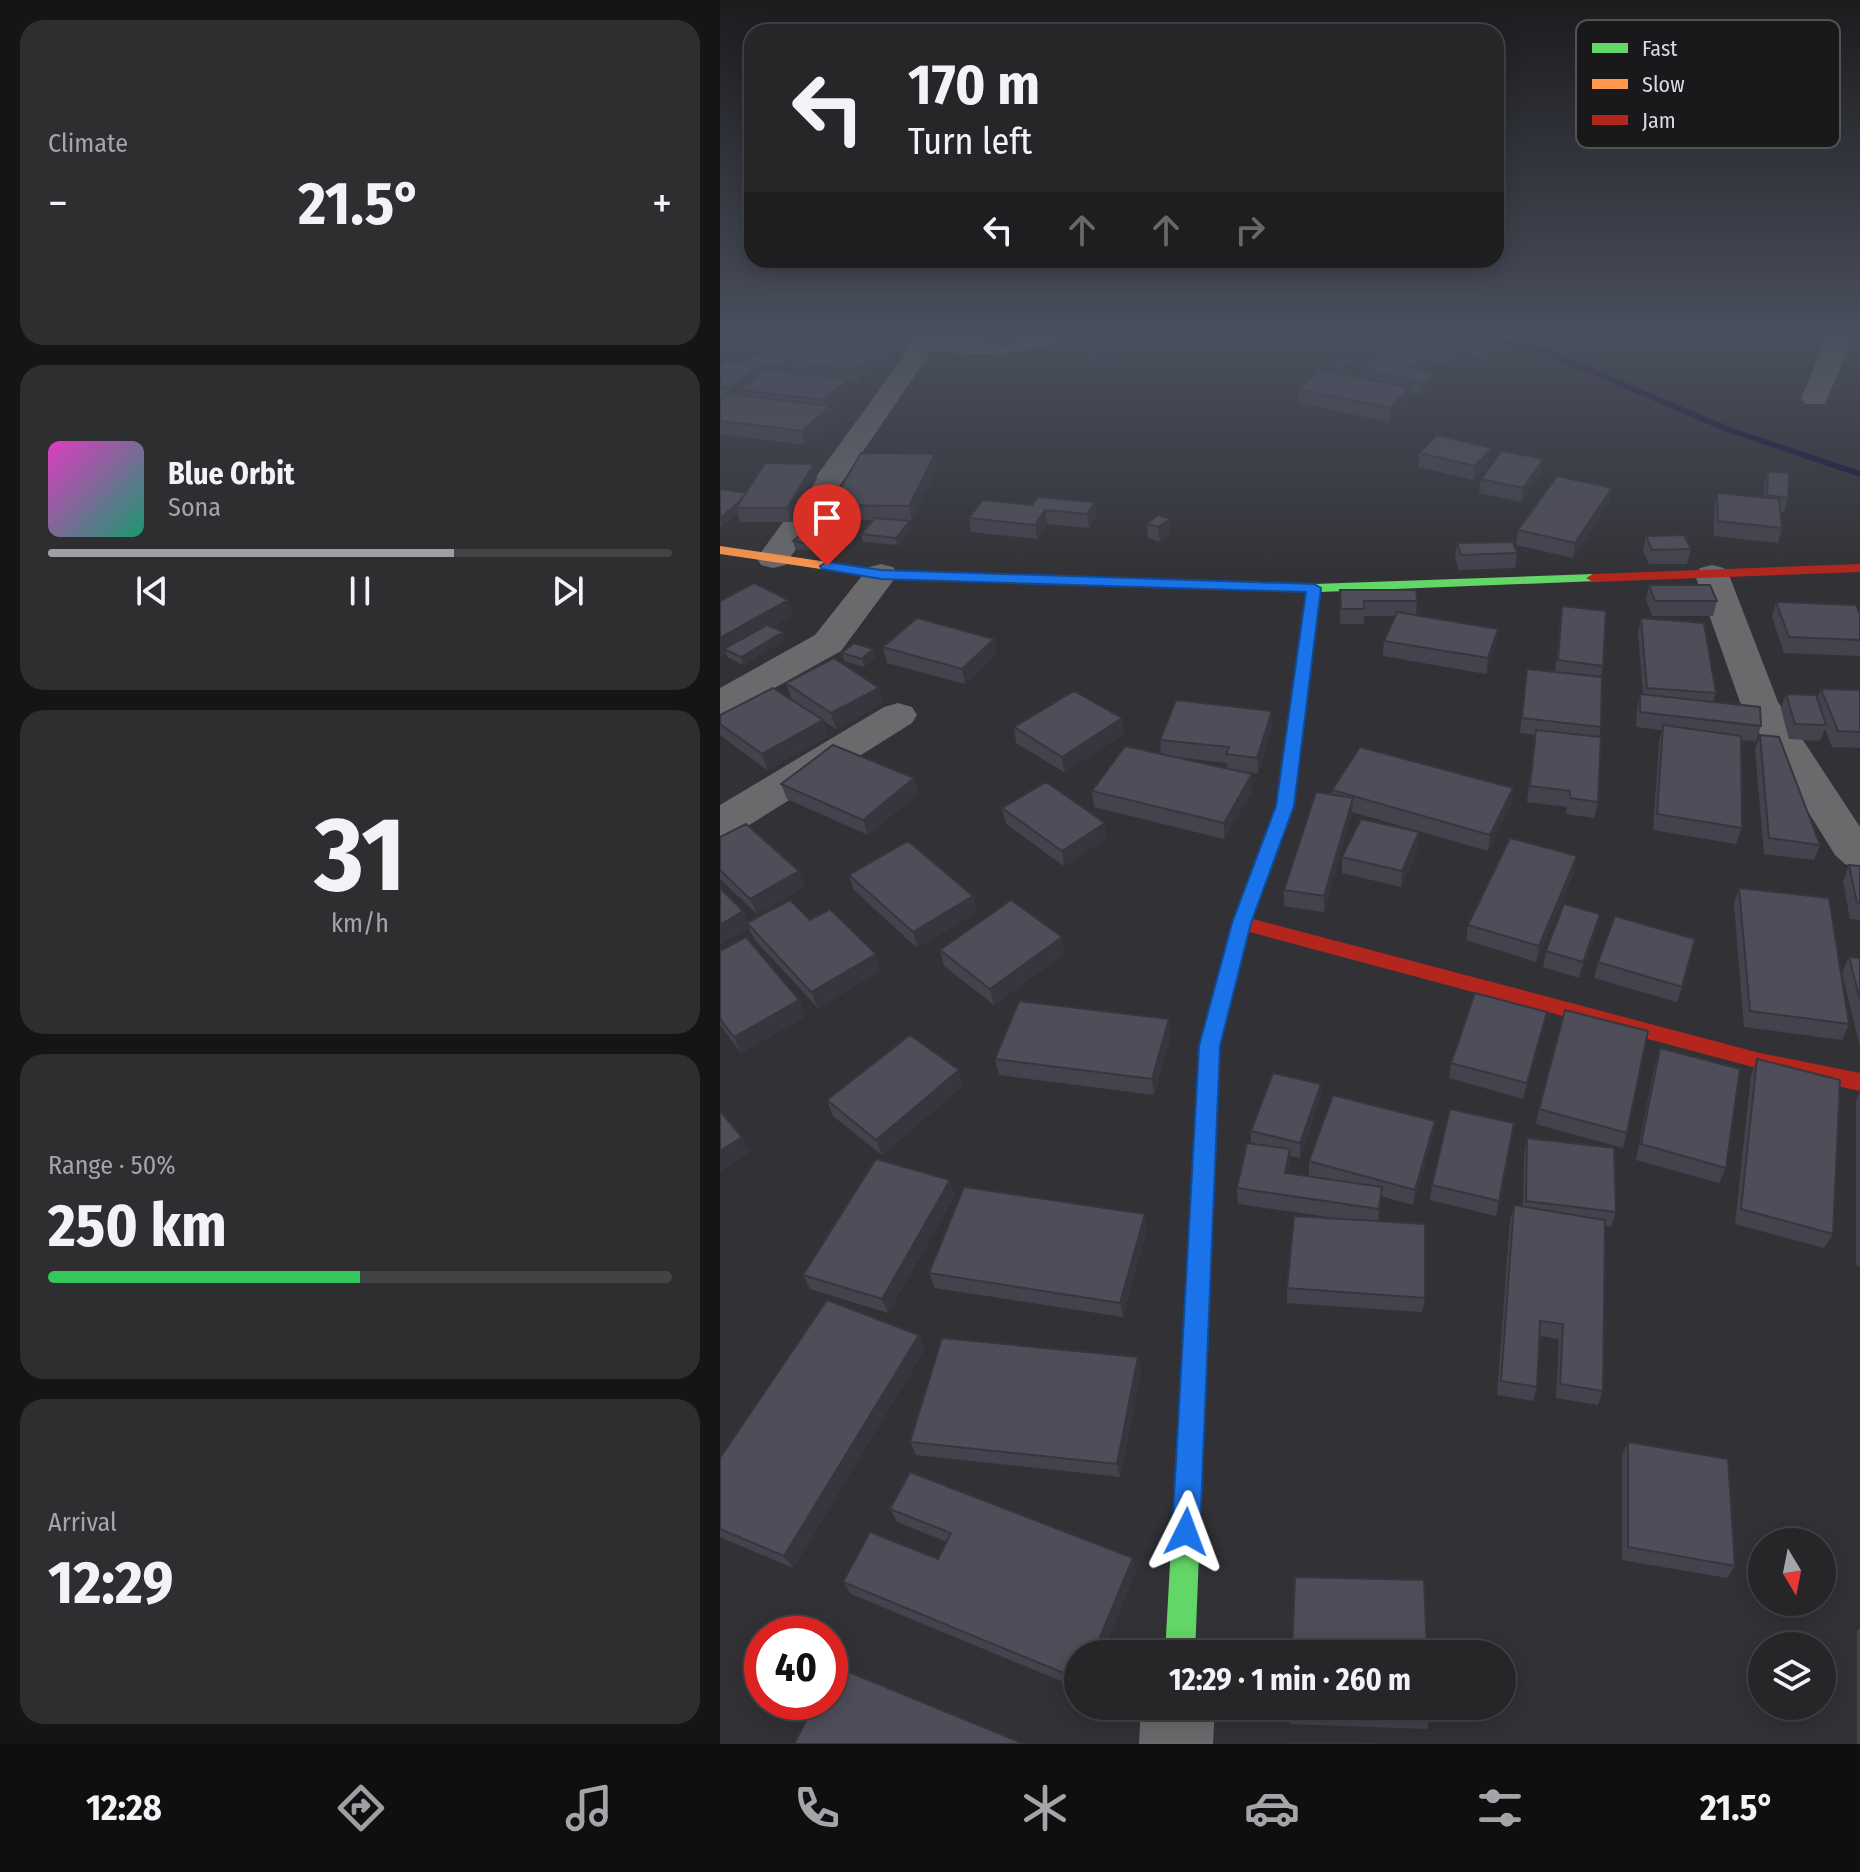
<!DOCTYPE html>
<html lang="en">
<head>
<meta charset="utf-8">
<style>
  body { margin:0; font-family:"Fira Sans Condensed",sans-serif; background:#2e2e30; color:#f1f3f6; height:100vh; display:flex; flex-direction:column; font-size:30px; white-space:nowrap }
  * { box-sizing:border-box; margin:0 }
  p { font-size:26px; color:#a4a5a8 }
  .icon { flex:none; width:44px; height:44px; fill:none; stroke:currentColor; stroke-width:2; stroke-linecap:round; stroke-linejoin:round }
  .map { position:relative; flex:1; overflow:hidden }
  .sheet { display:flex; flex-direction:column; gap:20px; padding:20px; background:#151516; width:720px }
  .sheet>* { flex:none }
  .top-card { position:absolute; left:24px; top:24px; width:760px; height:244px; border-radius:24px; box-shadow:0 4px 20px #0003,0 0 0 2px #424345; background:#262628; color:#f1f3f6; overflow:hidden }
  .needle { width:52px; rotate:170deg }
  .tools { position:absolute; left:1028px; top:1528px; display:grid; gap:16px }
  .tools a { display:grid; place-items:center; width:88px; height:88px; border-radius:50%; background:#262628; box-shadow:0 4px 20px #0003,0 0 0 2px #424345; font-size:40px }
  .speed { position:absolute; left:24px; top:1616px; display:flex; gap:16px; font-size:40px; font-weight:700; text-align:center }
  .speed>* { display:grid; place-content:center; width:104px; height:104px; border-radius:50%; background:#262628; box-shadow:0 4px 20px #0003,0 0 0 2px #424345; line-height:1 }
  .speed .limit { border:12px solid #d22; background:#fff; color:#111 }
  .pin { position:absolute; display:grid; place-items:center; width:68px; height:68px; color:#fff; margin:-82px -34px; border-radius:50% 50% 50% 0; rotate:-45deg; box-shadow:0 0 8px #0007 }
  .pin .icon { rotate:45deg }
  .me { position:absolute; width:88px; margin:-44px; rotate:3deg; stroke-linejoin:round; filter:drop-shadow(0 0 6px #0008) }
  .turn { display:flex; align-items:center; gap:28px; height:168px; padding:0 32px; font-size:36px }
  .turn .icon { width:104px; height:104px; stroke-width:2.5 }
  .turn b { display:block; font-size:56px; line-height:68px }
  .lanes { display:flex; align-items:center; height:76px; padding:0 32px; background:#0003; justify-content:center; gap:40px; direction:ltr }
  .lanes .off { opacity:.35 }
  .big { font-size:60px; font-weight:700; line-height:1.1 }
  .sheet .widget { flex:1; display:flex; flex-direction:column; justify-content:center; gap:12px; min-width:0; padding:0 28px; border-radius:24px; background:#2e2e30 }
  .sheet .dial { align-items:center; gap:0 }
  .dial b { font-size:104px; line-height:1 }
  .song { display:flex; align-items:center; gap:24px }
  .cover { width:96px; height:96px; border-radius:12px; background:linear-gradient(135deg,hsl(310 70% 55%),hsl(160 70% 35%)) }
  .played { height:8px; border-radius:4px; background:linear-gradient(90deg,#9f9fa3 65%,#424345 65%) }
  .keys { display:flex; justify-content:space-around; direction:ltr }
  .heat { display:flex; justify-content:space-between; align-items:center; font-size:44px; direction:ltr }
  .charge { height:12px; border-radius:6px; background:linear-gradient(90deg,#34c759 50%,#424345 0) }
  .trip { position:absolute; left:344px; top:1640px; width:452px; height:80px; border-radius:40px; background:#262628; box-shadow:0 4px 20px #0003,0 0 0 2px #424345; font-weight:700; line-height:80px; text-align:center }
  .tab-bar { display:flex; height:128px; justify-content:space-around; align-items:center; background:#0f0f10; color:#a4a5a8 }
  .tab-bar .icon { width:56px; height:56px }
  .tab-bar .on { color:#9f9fa3 }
  .tab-bar b { font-size:36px; color:#f1f3f6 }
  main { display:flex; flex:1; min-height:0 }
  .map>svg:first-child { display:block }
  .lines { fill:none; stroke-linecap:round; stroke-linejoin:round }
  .stream { fill:#1c0d3b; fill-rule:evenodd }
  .street { fill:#6a696c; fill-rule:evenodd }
  .fast { fill:#63d668; fill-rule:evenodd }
  .slow { fill:#ff974d; fill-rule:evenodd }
  .jam { fill:#b3261e; fill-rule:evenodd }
  .wall { fill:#44424d; fill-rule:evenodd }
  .shaded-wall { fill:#37363e }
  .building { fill:#4f4d59; stroke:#37363e; stroke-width:2 }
  .route { fill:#1a73e8; stroke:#114b97; stroke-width:2 }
  .key { fill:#19191c; stroke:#535356; stroke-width:2 }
  .key-label { font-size:22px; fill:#d9d9de }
</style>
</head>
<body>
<main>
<section class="sheet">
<div class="widget"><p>Climate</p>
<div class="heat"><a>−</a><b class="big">21.5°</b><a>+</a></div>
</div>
<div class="widget">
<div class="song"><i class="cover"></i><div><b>Blue Orbit</b><p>Sona</p></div></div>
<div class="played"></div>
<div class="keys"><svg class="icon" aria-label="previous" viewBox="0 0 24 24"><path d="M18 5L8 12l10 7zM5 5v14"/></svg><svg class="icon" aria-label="pause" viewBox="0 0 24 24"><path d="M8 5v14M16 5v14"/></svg><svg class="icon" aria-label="next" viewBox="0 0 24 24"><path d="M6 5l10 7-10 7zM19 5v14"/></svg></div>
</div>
<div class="widget dial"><b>31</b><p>km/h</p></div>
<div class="widget"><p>Range · 50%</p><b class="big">250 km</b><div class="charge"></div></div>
<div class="widget"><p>Arrival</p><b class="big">12:29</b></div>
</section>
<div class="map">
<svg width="1140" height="1744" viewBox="0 0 1140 1744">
  <rect width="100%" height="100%" fill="#323236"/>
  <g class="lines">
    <!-- stream -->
    <path class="stream" d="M745 333H759L827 349 1010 427 1140 471V477L1004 431 821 353Z"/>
    <!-- street -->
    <path class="street" d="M182 333H215L230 338 263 341 307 333H345C328 358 240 357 213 349L65 565 53 568 41 565 37 558 183 357 191 341Z
      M1109 333H1135L1105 404H1085L1081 398Z
      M161 564 173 567 178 574 121 651 13 711 0 714V688L95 635 149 567Z
      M992 565 1004 568 1009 575 1058 702 1140 827V869L1125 864 1115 855 1020 702 975 575 980 568Z
      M178 703 192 707 197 715 192 723 15 834 0 838V805L164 707Z
      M421 1706H495L493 1744H419Z"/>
    <!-- fast -->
    <path class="fast" d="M873 574 878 575V581L600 592 584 727 576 732 568 727 587 592 543 590 536 586 538 583 594 584Z
      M478 1266 486 1269 490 1277 475 1654H445L466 1277 470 1269Z"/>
    <!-- slow -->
    <path class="slow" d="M0 546 161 570 543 582 550 586 543 590 161 578 0 554Z
      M576 722 584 727 574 806 531 923 499 1046 490 1277 486 1285 478 1288 470 1285 466 1277 479 1046 513 923 556 806 568 727Z"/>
    <!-- jam -->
    <path class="jam" d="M1140 564V572L873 582 866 578 873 574Z
      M522 916 1040 1053 1140 1073V1091L1040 1069 515 928 513 923 515 918Z"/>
  </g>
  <!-- wall -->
  <path class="wall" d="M21 333H88L89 337 50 347Z
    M255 333H309L286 347 256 340Z
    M352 333 454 338 377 360 354 346Z
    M691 333H765L780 351 766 359 750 354V356L735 367 715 362 705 370 715 386 701 396 690 394 689 401 669 422 578 403V390L614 372V361L626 357 634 375 631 376 641 378V368Z
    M1043 333H1092L1091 337Z
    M178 334 181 347 164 362 161 361 162 365 140 383 129 382 131 392 112 409 115 420 85 445 0 434V366L20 363V361L79 354 89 346 87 341Z
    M699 453 770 462 753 480 698 467Z
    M217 468 192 521H184L191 529 178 545 143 542 141 534 153 520H117L118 524 110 534H101L103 540 90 551 75 549 73 541 89 530 88 526 113 516 111 505Z
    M1048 471 1068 498 1064 512H1060L1062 528 1058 543 994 536V507L997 493 1044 498V485Z
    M821 473 801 502 759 493 761 479Z
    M97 478 72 522H20L18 513 1 527H0V489L26 493Z
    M375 502 376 516 369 528 327 524 317 539 251 532 249 518 312 505Z
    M889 502 853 558 796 545 798 530Z
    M438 515 451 533 440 542 428 538 427 524Z
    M926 536 971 549 967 564H929L923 551Z
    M737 543 797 553 795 568 739 570 735 558Z
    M929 585 997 601 993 616H932L926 600Z
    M620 590 697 601 696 615 776 644 766 674 663 656 664 641 675 616H644V624H620Z
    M68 600 73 615 52 627 63 632 65 640 23 665 7 657 6 653 0 656V601Z
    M1056 602 1140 614V656L1064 653 1052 617Z
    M842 606 883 666 881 677V727L879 737 878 802 874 818 846 814 847 807 807 802 815 735 800 733 807 669 835 672Z
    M921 618 996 693 993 702 1041 726 1036 741 1021 740 1022 828 1016 844 933 830 939 741 942 730 916 727 917 709 920 694H923L918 633Z
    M274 639 277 654 245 684 167 663 163 647Z
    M122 653 156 657 144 667 124 661Z
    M66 683 159 688 163 703 116 729 71 698Z
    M1101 689 1140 690V748L1112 747 1105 729 1100 741 1069 739 1061 709 1066 694 1097 699Z
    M552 711V727L538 773 516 771 533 790 504 839 374 807 372 791 441 754 440 740ZM455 757 507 763V769Z
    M0 715 103 720 108 736 47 770 0 735Z
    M402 718 404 734 344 772 296 743 294 727Z
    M1040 735 1100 845 1094 860 1044 854 1035 750Z
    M194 778 198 794 148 835 67 799 61 784Z
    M793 788 791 804 768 851 632 812 604 912 564 906V890L612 795V790Z
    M282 808 387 838 344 866 286 824Z
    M0 837 85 887 37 914 0 879Z
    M698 848 681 887 622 873V857Z
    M1129 865 1140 866V920L1130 919 1123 881Z
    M854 872 816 962 746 940 748 925Z
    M129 875 253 896 257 912 197 948 134 890Z
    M1019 888 1129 1024 1122 1040 1024 1027 1014 904Z
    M23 911 28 923 90 920 161 970 98 1008 34 939 29 928 0 944Z
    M877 930 859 978 823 967 826 951Z
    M220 950 345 953 274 1005 224 966Z
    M0 951 79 1000 86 1016 21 1053 0 1025Z
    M1129 957 1140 958V1047L1122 973Z
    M878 962 962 987 957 1002 874 978Z
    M827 1012 803 1099 729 1078 731 1063Z
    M449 1019 451 1035 434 1095 279 1075 275 1059Z
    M940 1048 1006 1168 999 1183 916 1160 935 1064Z
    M1037 1059 1113 1234 1104 1248 1015 1224 1031 1075Z
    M601 1084 600 1100 580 1158 570 1156 568 1174 589 1177V1161L715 1121 713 1137 693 1205 661 1196 658 1221 705 1298 702 1312 567 1303V1288L615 1218 518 1204 517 1188 531 1143V1131Z
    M243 1086 162 1155 113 1116 107 1100Z
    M1140 1092V1267L1136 1265V1100Z
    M819 1109 907 1133 903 1148 816 1124Z
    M794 1123 776 1216 710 1200 712 1185Z
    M807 1138 896 1212 891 1227 885 1226 883 1391 878 1405 836 1398 839 1339 820 1336 817 1387 813 1401 777 1395 790 1220 794 1205 803 1207 804 1154Z
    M235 1195 168 1313 90 1289 83 1275Z
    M427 1229 403 1317 215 1288 209 1273Z
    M205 1349 73 1568 0 1537V1458Z
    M421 1372 400 1477 196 1455 190 1442Z
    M908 1442 1015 1566 1007 1578 902 1560V1455Z
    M170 1509 416 1570 382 1654H358V1688L131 1594 123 1582 218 1559 227 1542 177 1522Z
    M1140 1628V1744H1137V1631Z
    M570 1714 710 1719 707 1729 570 1724Z"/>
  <!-- shaded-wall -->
  <path class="shaded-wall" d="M50 333H88L89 337 50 347 47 334Z
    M285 333H309L286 347 284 334Z
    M426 333H454V338L377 360 376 347Z
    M178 334 181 347 164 362 161 349Z
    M782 338 780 351 766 359 767 346Z
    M752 343 750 356 735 367 736 354Z
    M716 349 715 362 691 380 692 367Z
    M159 352 162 365 140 383 137 370Z
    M635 361 634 375 622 379 623 366Z
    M68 362 70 369 64 373 62 367Z
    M41 365 45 378 18 390 20 397 14 402 10 388Z
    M716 373 715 386 701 396 702 383Z
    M128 379 131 392 112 409 115 420 85 445 82 431 107 410 104 400Z
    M690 387 689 401 669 422 670 408Z
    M772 448 770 462 753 480 755 466Z
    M215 454 217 468 192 521 189 506Z
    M823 459 821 473 801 502 803 488Z
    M94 464 97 478 72 522 67 508Z
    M892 488 889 502 853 558 855 543Z
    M30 493 16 508 18 513 1 527 0 518Z
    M375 502 376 516 369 528 367 514Z
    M325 510 327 524 317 539 315 525Z
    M116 516 118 524 110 534 108 527Z
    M450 519 451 533 440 542 438 527Z
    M190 521 191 529 178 545 176 538Z
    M101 532 103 540 90 551 88 544Z
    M68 600 73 615 8 651 4 649 6 653 0 656V638Z
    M778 629 776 644 766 674 768 658Z
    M63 632 65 640 23 665 21 657Z
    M274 639 277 654 245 684 242 669Z
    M153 649 156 657 144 667 142 659Z
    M159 688 163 703 116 729 111 713Z
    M552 711V727L538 773 537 758Z
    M402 718 404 734 344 772 342 757Z
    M103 720 108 736 47 770 42 754Z
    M532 774 533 790 504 839V823Z
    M194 778 198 794 148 835 143 820Z
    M793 788 791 804 768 851 770 835Z
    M633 798 632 814 604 912V896Z
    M385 823 387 838 344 866 342 851Z
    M699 832 698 848 681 887 682 871Z
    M857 856 854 872 816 962 819 946Z
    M79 871 85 887 37 914 30 899Z
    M253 896 257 912 197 948 193 932Z
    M23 911 29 926 27 923 29 928 0 944V925Z
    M880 914 877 930 859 978 863 962Z
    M342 937 345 953 274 1005 270 989Z
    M156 954 161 970 98 1008 91 992Z
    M79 1000 86 1016 21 1053 14 1037Z
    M827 1012 824 1028 803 1099 807 1083Z
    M449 1019 451 1035 434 1095 432 1079Z
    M239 1070 243 1086 162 1155 156 1140Z
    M601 1084 600 1100 580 1158V1143Z
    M715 1121 713 1137 693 1205 695 1190Z
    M22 1137 30 1152 0 1172V1151Z
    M570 1149V1164L565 1189V1173Z
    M230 1180 235 1195 168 1313 162 1299Z
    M425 1214 427 1229 403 1317 400 1303Z
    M199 1335 205 1349 73 1568 64 1556Z
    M418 1357 421 1372 400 1477 397 1464Z
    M413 1558 416 1570 382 1654H373Z"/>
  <!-- building -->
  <path class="building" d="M97 333H168L178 334 161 349 87 341Z
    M353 333H426L376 347Z
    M691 333H711L752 343 736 354 716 349 692 367 716 373 702 383 641 368Z
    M727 333H765L782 338 767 346Z
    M91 344 159 352 137 370 68 362Z
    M47 350 79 354 62 367 20 361Z
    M626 357 635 361 623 366 614 361Z
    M6 361 41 365 10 388 0 387V366Z
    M44 370 128 379 104 400 18 390Z
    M600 370 690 387 670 408 578 390Z
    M9 394 111 406 82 431 0 421V400Z
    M717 435 772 448 755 466 699 453Z
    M782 451 823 459 803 488 761 479Z
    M141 453 215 454 189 506 111 505Z
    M45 463 94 464 67 508H16Z
    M1048 471 1069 473 1068 498 1047 495Z
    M837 476 892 488 855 543 798 530Z
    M0 489 26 493 19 502 0 518Z
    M997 493 1059 499 1062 528 998 521Z
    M318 497 375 502 367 514 325 510 315 525 249 518 263 500 312 505Z
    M96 515 116 516 108 527 88 526Z
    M438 515 450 519 438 527 427 524Z
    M155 518 190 521 176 538 141 534Z
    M86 530 101 532 88 544 73 541Z
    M964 535 971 549 932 550 926 536Z
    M793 542 797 553 741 555 737 543Z
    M34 583 68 600 0 638V601Z
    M929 585H990L997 601H935Z
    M620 590H696L697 601H644V609H621Z
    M1056 602 1136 605 1140 614V640L1069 637Z
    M842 606 886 611 883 666 838 660Z
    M677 612 778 629 768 658 664 641Z
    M197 618 274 639 242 669 163 647Z
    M921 618 984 623 996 693 927 688Z
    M47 625 63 632 21 657 4 649Z
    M134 643 153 649 142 659 122 653Z
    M114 658 159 688 111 713 66 683Z
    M807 669 882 677 881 727 802 718Z
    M53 688 103 720 42 754 0 724V715Z
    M1101 689 1140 690V732L1118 731Z
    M354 691 402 718 342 757 294 727Z
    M920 694 1040 707 1041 726 920 712Z
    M1066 694 1096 695 1106 725 1075 724Z
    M456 700 552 711 537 758 506 754 509 747 440 740Z
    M943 725 1021 736 1022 828 937 814Z
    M816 730 881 737 878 802 850 798V791L810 786Z
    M1040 735 1059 737 1100 845 1049 838Z
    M113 745 194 778 143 820 61 784Z
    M405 746 532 774 504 823 372 791Z
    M640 747 793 788 770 835 612 790Z
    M326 782 385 823 342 851 282 808Z
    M596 792 633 798 604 896 564 890Z
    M641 819 699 832 682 871 622 857Z
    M26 824 79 871 30 899 0 870V837Z
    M790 838 857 856 819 946 748 925Z
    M188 841 253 896 193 932 129 875Z
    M1129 865 1140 866V904L1137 903Z
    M0 888 23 911 0 925Z
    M1019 888 1109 898 1129 1024 1030 1011Z
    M70 900 90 920 110 909 156 954 91 992 27 923Z
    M291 900 342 937 270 989 220 950Z
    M844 904 880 914 863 962 826 951Z
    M895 916 975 939 962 987 878 962Z
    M26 937 79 1000 14 1037 0 1019V951Z
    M1129 957 1140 958V1000Z
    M755 993 827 1012 807 1083 731 1063Z
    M299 1001 449 1019 432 1079 275 1059Z
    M845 1010 928 1031 907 1133 819 1109Z
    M190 1035 239 1070 156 1140 107 1100Z
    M940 1048 1020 1069 1006 1168 921 1144Z
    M1037 1059 1120 1080 1113 1234 1021 1209Z
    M553 1073 601 1084 580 1143 531 1131Z
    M613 1095 715 1121 695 1190 589 1161Z
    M730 1109 794 1123 779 1201 712 1185Z
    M0 1111 22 1137 0 1151Z
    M807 1138 894 1148 896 1212 806 1201Z
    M527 1143 570 1149 565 1173 662 1187 659 1209 517 1188Z
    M156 1159 230 1180 162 1299 83 1275Z
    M244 1187 425 1214 400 1303 209 1273Z
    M794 1205 885 1220 883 1391 840 1384 843 1324 820 1321 817 1387 781 1381Z
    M574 1216 705 1224V1298L567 1288Z
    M107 1300 199 1335 64 1556 0 1529V1458Z
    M222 1338 418 1357 397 1464 190 1442Z
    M908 1442 1008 1459 1015 1566 908 1547Z
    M190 1472 413 1558 373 1654H358V1679L123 1582 150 1532 218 1559 231 1533 170 1509Z
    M575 1577 704 1580 707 1654H572Z
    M114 1666 304 1744H74L96 1702H110V1674Z
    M570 1706H709L710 1719 570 1714Z
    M566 1743 657 1744H566Z"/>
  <!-- sky -->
  <linearGradient id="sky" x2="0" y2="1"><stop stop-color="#1c1c1e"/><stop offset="0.58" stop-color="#494f5d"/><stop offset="1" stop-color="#494f5d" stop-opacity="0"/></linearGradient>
  <rect width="1140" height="577" fill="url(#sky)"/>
  <!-- route -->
  <path class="route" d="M107 562 161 570 594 584 601 588 574 806 531 923 500 1046 480 1532 476 1542 466 1546 456 1542 452 1532 479 1046 512 923 556 806 586 592 161 579 102 569 100 566Z"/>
  <!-- legend -->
  <rect x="856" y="20" width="264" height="128" rx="12" class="key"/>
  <rect x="872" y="43" width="36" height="10" fill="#63d668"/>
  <rect x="872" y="79" width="36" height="10" fill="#ff974d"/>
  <rect x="872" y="115" width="36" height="10" fill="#b3261e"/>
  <g class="key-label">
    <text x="922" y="56">Fast</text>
    <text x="922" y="92">Slow</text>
    <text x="922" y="128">Jam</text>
  </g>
</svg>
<div class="tools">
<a><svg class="needle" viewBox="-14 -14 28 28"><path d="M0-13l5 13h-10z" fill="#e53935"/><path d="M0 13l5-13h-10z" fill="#a4a5a8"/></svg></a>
<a><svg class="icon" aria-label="layers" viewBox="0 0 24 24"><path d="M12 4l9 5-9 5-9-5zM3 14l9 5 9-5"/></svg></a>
</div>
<div class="speed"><div class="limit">40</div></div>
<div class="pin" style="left:107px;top:566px;background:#d93025"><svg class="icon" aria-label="arrive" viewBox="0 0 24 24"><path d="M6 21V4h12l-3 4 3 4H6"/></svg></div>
<svg class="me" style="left:466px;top:1532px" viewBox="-20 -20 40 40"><path d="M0-17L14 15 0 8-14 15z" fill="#1a73e8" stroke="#fff" stroke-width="4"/></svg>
<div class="trip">12:29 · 1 min · 260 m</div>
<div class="top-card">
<div class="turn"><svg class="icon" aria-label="left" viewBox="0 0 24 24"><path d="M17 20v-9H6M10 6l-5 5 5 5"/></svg><div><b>170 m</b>Turn left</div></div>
<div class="lanes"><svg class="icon" aria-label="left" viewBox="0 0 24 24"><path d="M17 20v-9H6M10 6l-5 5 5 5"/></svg><svg class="icon off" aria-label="ahead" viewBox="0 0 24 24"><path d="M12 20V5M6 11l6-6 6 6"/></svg><svg class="icon off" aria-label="ahead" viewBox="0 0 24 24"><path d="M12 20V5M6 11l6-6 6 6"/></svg><svg class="icon off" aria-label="right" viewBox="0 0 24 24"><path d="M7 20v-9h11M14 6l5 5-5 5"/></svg></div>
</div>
</div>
</main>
<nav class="tab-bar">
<b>12:28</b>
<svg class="icon on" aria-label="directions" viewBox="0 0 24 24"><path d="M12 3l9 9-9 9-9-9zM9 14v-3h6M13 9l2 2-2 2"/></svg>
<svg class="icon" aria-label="music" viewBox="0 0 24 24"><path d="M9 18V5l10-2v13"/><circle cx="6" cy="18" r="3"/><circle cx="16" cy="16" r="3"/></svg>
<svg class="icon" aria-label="phone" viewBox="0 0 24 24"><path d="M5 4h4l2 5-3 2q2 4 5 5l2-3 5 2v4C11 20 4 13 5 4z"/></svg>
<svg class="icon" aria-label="climate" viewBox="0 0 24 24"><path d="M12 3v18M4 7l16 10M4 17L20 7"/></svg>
<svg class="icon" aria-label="car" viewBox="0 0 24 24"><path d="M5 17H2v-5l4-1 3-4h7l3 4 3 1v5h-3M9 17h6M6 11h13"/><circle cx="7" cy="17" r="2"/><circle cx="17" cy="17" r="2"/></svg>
<svg class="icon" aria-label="filters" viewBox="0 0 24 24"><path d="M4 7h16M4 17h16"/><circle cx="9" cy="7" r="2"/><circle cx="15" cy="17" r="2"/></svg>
<b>21.5°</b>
</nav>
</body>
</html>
